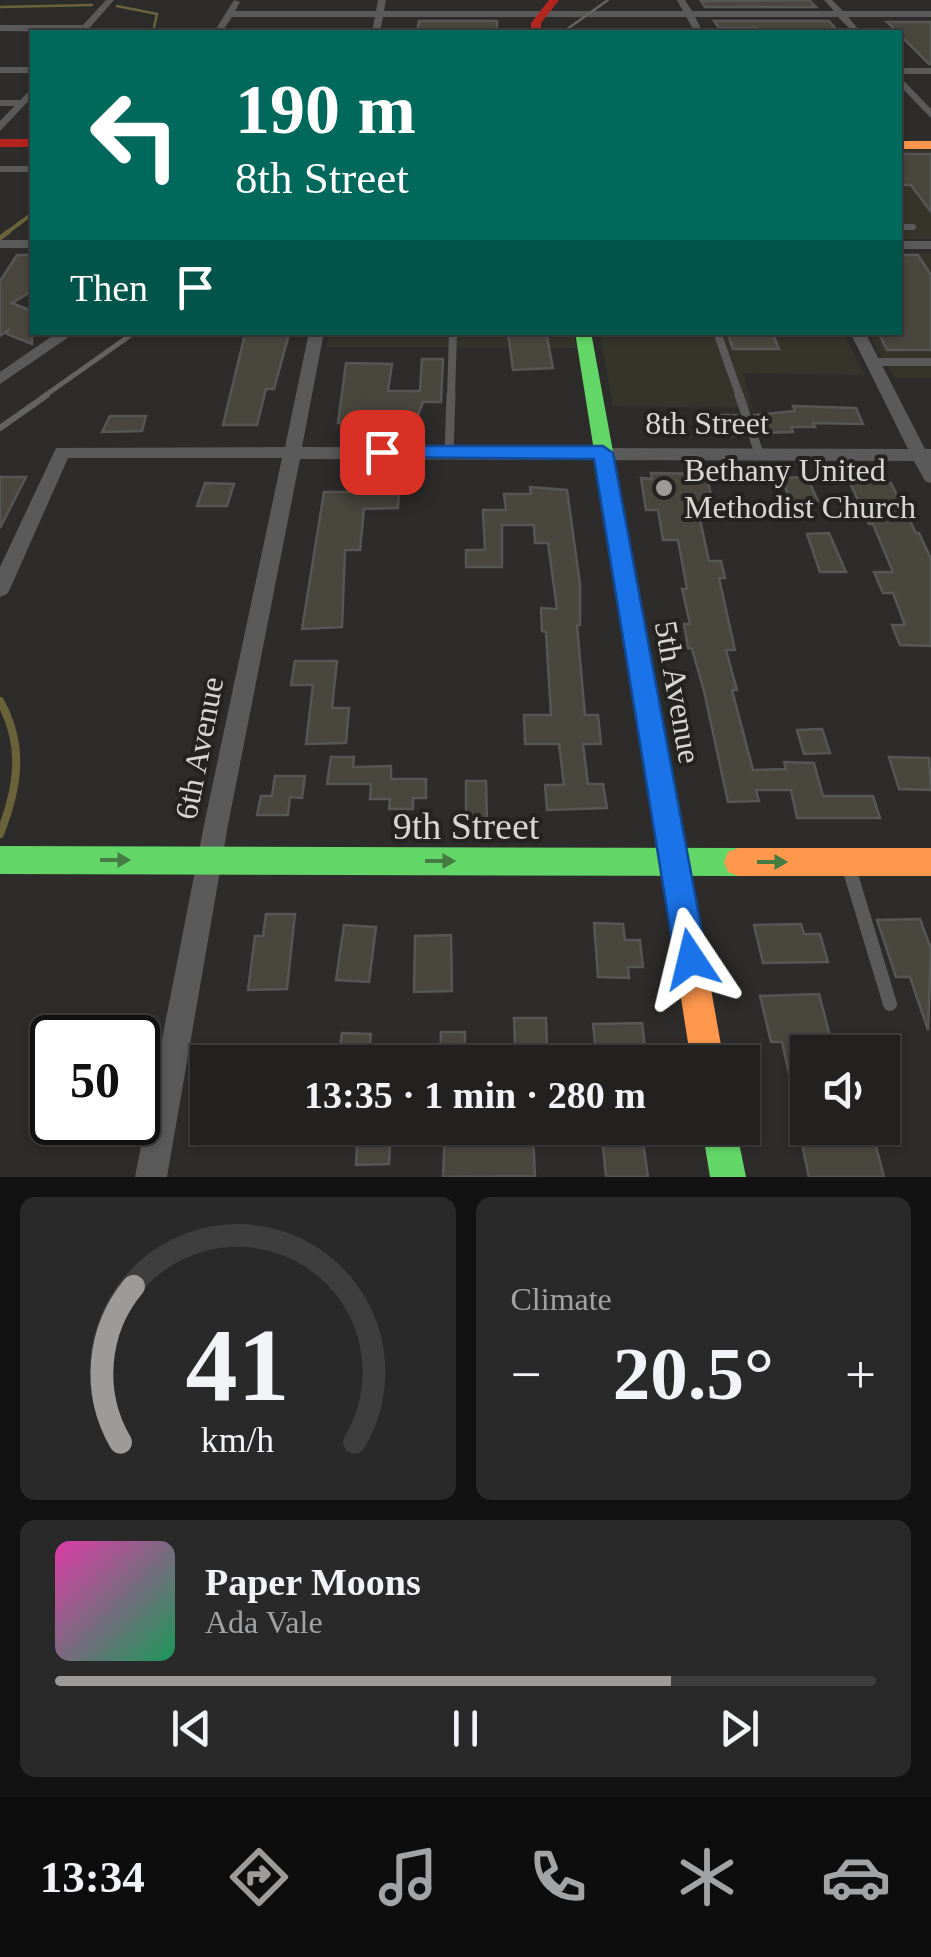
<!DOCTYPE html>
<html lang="en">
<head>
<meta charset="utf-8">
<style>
  body { margin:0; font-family:Georgia,serif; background:#2a2929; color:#f1f3f6; height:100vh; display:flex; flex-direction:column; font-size:38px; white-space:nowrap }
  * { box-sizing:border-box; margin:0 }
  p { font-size:32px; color:#a2a3a5 }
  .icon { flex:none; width:55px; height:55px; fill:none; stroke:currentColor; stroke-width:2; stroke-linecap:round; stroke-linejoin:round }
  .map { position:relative; height:1177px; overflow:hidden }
  .side { display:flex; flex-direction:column; gap:20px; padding:20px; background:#131212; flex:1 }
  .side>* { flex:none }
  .hud { position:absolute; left:30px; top:30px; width:872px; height:305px; border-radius:0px; box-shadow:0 2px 8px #0004,0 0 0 2px #3f3e3e; background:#00695c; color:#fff; overflow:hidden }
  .controls { position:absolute; left:790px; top:1035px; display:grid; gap:20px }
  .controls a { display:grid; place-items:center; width:110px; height:110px; border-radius:0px; background:#222120; box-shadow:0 2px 8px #0004,0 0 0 2px #3f3e3e; font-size:50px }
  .speed { position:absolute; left:30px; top:1015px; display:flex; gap:20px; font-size:50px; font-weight:700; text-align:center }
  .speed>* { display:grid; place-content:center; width:130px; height:130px; border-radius:50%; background:#222120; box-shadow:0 2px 8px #0004,0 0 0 2px #3f3e3e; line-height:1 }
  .speed .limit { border:5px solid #111; border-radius:15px; background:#fff; color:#111 }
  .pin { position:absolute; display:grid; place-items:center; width:85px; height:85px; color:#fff; margin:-42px; border-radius:20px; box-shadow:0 5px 15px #0006 }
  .me { position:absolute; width:110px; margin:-55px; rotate:350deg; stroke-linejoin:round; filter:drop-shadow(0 0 8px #0008) }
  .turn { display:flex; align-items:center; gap:35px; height:210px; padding:0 40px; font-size:45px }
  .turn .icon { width:130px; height:130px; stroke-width:2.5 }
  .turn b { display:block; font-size:70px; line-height:85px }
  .then { display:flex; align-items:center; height:95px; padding:0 40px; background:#0003; gap:20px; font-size:38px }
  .big { font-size:75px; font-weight:800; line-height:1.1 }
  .side .widget { flex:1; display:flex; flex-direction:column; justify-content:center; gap:15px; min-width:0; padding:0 35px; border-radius:15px; background:#2a2929 }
  .side .dial { align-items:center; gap:0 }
  .dial svg { height:260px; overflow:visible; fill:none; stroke:#3f3e3e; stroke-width:7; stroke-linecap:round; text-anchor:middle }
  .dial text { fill:#f1f3f6; stroke:none }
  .song { display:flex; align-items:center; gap:30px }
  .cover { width:120px; height:120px; border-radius:15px; background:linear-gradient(135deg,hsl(320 70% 55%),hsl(150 70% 35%)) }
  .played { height:10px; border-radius:5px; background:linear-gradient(90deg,#9c9b9a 75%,#3f3e3e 75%) }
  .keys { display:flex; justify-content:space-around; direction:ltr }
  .heat { display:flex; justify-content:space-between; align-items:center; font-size:55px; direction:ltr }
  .side .tiles { flex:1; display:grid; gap:20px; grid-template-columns:1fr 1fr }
  .widget:last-child { grid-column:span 2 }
  .trip { position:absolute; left:190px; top:1045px; width:570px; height:100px; border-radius:0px; background:#222120; box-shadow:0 2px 8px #0004,0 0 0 2px #3f3e3e; font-weight:800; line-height:100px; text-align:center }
  .dock { display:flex; height:160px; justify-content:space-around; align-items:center; background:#0e0d0d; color:#a2a3a5 }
  .dock .icon { width:70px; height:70px }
  .dock .active { color:#9c9b9a }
  .dock b { font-size:45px; color:#f1f3f6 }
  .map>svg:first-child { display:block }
  .built { fill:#35342b }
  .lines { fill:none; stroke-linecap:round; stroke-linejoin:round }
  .stream-far3 { stroke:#6a633a; stroke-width:2.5 }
  .stream-far2 { stroke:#6a633a; stroke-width:4 }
  .stream-far1 { stroke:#6a633a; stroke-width:5 }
  .stream { stroke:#6a633a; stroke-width:8 }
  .building { fill:#49463e; stroke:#565655; stroke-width:2.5 }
  .lane-far4 { stroke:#5a5a5a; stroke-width:5 }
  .lane-far3 { stroke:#5a5a5a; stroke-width:6 }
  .lane-far2 { stroke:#5a5a5a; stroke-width:8 }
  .lane-far1 { stroke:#5a5a5a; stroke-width:9 }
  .lane { stroke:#5a5a5a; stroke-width:14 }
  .street { fill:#5a5a5a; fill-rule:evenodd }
  .fast { fill:#63d668; fill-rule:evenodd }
  .slow { fill:#ff974d; fill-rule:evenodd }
  .jam { fill:#b3261e; fill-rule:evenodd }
  .rail-far2 { stroke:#636362; stroke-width:2.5 }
  .rail-far1 { stroke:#636362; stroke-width:5 }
  .rail { stroke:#636362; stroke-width:6 }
  .oneway { fill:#447c44 }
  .route { fill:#1a73e8; stroke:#114b97; stroke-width:2.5 }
  .poi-dot { fill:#9c9b9a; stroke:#242320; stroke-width:4 }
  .labels { text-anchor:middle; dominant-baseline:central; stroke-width:8; stroke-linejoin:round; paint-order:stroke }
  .street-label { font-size:32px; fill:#d7d7d5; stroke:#242320 }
  .poi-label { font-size:32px; fill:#d7d7d5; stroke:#242320; text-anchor:start }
  .near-street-label { font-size:38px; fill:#d7d7d5; stroke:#242320 }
</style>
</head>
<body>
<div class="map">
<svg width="931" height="1177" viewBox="0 0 931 1177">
  <rect width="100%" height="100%" fill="#2d2c2b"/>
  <!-- built -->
  <path class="built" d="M900 150H931V239H900Z
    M900 253H931V378H894L868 333 900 332Z
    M573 332 576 348 326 347 329 333Z
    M599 333H843L865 375 743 373 753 408 613 406Z"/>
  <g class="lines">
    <!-- stream-far3 -->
    <path class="stream-far3" d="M117 6 157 14 153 32
      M0 7 92 5"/>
    <!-- stream-far2 -->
    <path class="stream-far2" d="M5 234 32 214"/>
    <!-- stream-far1 -->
    <path class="stream-far1" d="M0 238 8 232"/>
    <!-- stream -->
    <path class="stream" d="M0 701C25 746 18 788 0 834"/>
  </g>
  <!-- building -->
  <path class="building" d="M809 0 816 7H705L701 1Z
    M419 21H497V32H417Z
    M714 21H829L836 29 764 32 757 28H719Z
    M887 22H931V64H929Z
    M900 154H931V212L911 185H900Z
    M17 255H32V291L12 303 32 311V344L7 334 8 330 0 336V281Z
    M900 255H918L931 275V350H887L878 332H900Z
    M508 332H546L553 368 513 370Z
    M727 332H772L779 349H733Z
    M245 334H289L274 389H266L257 425H223Z
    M422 359H443L441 402H423L415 423 377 418 376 425 338 423 346 363 392 364 388 391H420Z
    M793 406 856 408 863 424 813 423 815 427H791L793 432 761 433 754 415 795 411Z
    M710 415H737L744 436H716Z
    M110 416H146L142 431 102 432Z
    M651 473 706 474 715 511 698 510 709 561H721L725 578H719L735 650H726L737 690H732L753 770 786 769 784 762 814 763 823 796H873L880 818H797L791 790H756L759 801 728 802 704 691 692 649 688 648 684 624H690L682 589H687L678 540H663L658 510H646L641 478 652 479Z
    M0 477H26L0 528Z
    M362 477H400L398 508 364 509 360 550H345L342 627 302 629 324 492H361Z
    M807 477 818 501H791L781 478Z
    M205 483 234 484 227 506H197Z
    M850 483H891L916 533H919L931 559V646L900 645 892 625H905L893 593H883L874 572H893L873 524H869Z
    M530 487 567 490 580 584V625H577L585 715H598L601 744H583L588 784H603L607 808 547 810 545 785H564L559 744H525L524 715H551L546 632 542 631 541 608 557 609 548 543H535L534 525H502V567H466V550H485L483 510H506L504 494H531Z
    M829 533 846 572H820L807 534Z
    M295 661H337L332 708H349L346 743 306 744 313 685H291Z
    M822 729 830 753 804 754 797 730Z
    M331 757H354L353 767 391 766V779H426V798H413V809H389L390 799H370L371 784H327Z
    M889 757 929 758 931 790 899 789Z
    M275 776H305L302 798 290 797 288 815H257L261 796H272Z
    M466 781H486L487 821 466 822Z
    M266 914H295L287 989 248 990 255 936H263Z
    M920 919 931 949 928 1030 910 977H896L877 920Z
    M594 923 623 924 625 940H640L643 967H628L629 978 598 977Z
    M801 924 804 934H820L828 962 763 963 754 925Z
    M344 925 376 927 369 982 336 980Z
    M451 935 452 991 414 992 415 936Z
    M819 994 831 1040 808 1041V1127L801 1128 782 1042H771L760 996Z
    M514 1018H546L547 1048H515Z
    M642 1023 647 1062H597L593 1024Z
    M441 1032H465V1062H440Z
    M342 1033 371 1034 368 1062H338Z
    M358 1128H391L389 1164 356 1165Z
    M445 1128H485V1134H533L535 1176 443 1177Z
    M601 1128H641L648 1177H606Z
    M801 1139H874L884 1177H809Z"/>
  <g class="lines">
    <!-- lane-far4 -->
    <path class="lane-far4" d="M0 103H22"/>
    <!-- lane-far3 -->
    <path class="lane-far3" d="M0 103H22
      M0 169H32
      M900 227H913"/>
    <!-- lane-far2 -->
    <path class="lane-far2" d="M717 332 740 397
      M872 362H931
      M451 397 453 332"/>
    <!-- lane-far1 -->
    <path class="lane-far1" d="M739 395 759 453
      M449 452 451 395"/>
    <!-- lane -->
    <path class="lane" d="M849 868 890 1004"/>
    <!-- street -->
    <path class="street" d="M106 0H114L86 32 0 31V25H83Z
      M234 0 240 2 235 11H376L378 0H386L384 11H683L677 0H685L692 11H834L824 0H832L843 11H931V17H848L861 32H853L838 17H695L703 32H695L686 17H383L380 32H372L375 17H232L222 32H214Z
      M0 67H32V73H0Z
      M900 68H931V74H900Z
      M900 77 931 109V118L900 86Z
      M32 88V97L0 131V121Z
      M0 240H32V248H0Z
      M900 241H931V249H900Z
      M58 332H76L0 384V372Z
      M309 332H324L302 447 908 449 850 332H865L925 449H931V483L925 481 914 461 300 459 228 825 167 1177H135L204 825 282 458H68L10 589 7 594 0 597V567L56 448 285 447Z"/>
    <!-- fast -->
    <path class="fast" d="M575 332H591L683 832 679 841 669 845 659 841 655 832Z
      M0 846 738 848 748 852 752 862 748 872 738 876 0 874Z
      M702 1128H736L746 1177H710Z"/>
    <!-- slow -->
    <path class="slow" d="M900 141H931V149H900Z
      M669 819 679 823 683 832 724 1062H691L655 832 659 823Z
      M738 848H931V876H738L728 872 724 862 728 852Z"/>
    <!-- jam -->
    <path class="jam" d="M549 0H559L541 23V32H531V23Z
      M0 139H32V147H0Z"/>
    <!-- rail-far2 -->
    <path class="rail-far2" d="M563 32 608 0"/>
    <!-- rail-far1 -->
    <path class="rail-far1" d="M43 397 135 332"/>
    <!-- rail -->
    <path class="rail" d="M0 428 47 395"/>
  </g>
  <!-- one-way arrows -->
  <defs><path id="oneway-solid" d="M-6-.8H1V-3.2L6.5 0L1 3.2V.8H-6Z" transform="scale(2.5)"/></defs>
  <g class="oneway">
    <use href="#oneway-solid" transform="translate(115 860)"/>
    <use href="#oneway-solid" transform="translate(440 861)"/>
    <use href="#oneway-solid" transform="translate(772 862)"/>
  </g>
  <!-- route -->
  <path class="route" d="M382 446H603L613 453 707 959 702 970 691 975 680 970 675 959 594 459 375 457V447Z"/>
  <!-- markers -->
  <circle class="poi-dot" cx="664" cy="488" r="10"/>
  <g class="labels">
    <!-- street labels -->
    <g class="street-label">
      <text x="707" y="423">8th Street</text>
      <text transform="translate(678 692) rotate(80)">5th Avenue</text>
      <text transform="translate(199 748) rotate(-79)">6th Avenue</text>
    </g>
    <!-- poi labels -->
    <g class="poi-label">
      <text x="684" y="470">Bethany United<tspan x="684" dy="37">Methodist Church</tspan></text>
    </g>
    <!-- near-street labels -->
    <g class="near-street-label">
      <text x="466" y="826">9th Street</text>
    </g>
  </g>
</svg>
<div class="controls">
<a><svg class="icon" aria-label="sound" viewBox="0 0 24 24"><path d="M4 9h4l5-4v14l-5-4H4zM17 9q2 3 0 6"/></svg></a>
</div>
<div class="speed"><div class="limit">50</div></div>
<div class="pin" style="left:382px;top:452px;background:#d93025"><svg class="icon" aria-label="arrive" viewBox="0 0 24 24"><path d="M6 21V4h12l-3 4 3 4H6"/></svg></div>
<svg class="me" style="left:691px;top:959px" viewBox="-20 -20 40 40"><path d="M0-17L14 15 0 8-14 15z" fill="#1a73e8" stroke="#fff" stroke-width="4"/></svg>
<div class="trip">13:35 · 1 min · 280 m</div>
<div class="hud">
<div class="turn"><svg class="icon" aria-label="left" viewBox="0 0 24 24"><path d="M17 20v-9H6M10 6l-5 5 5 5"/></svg><div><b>190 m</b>8th Street</div></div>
<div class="then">Then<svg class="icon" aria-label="arrive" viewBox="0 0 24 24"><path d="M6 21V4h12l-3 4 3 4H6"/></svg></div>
</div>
</div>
<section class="side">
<div class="tiles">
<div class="widget dial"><svg viewBox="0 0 100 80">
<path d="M14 69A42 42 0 1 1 86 69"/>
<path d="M14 69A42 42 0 0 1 18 21" stroke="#9c9b9a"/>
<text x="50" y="56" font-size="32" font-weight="700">41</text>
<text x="50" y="72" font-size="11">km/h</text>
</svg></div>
<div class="widget"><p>Climate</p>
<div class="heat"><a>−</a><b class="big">20.5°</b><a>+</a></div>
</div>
<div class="widget">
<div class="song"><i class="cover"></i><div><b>Paper Moons</b><p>Ada Vale</p></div></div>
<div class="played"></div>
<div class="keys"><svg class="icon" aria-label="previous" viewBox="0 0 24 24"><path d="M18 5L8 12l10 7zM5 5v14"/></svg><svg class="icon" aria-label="pause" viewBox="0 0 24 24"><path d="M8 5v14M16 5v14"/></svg><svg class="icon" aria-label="next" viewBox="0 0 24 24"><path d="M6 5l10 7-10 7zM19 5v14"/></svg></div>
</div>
</div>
</section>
<nav class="dock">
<b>13:34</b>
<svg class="icon active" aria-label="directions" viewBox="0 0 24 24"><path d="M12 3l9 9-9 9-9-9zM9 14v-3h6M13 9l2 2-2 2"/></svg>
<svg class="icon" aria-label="music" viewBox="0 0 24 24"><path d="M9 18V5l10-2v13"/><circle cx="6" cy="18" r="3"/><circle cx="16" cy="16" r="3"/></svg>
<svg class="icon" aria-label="phone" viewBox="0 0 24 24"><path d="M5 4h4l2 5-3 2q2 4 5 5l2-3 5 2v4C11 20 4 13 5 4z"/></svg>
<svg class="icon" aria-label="climate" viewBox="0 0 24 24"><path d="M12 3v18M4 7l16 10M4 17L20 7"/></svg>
<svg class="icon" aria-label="car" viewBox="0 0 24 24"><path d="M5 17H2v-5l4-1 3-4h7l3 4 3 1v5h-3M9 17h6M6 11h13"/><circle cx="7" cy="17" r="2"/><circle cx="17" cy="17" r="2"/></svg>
</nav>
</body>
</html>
